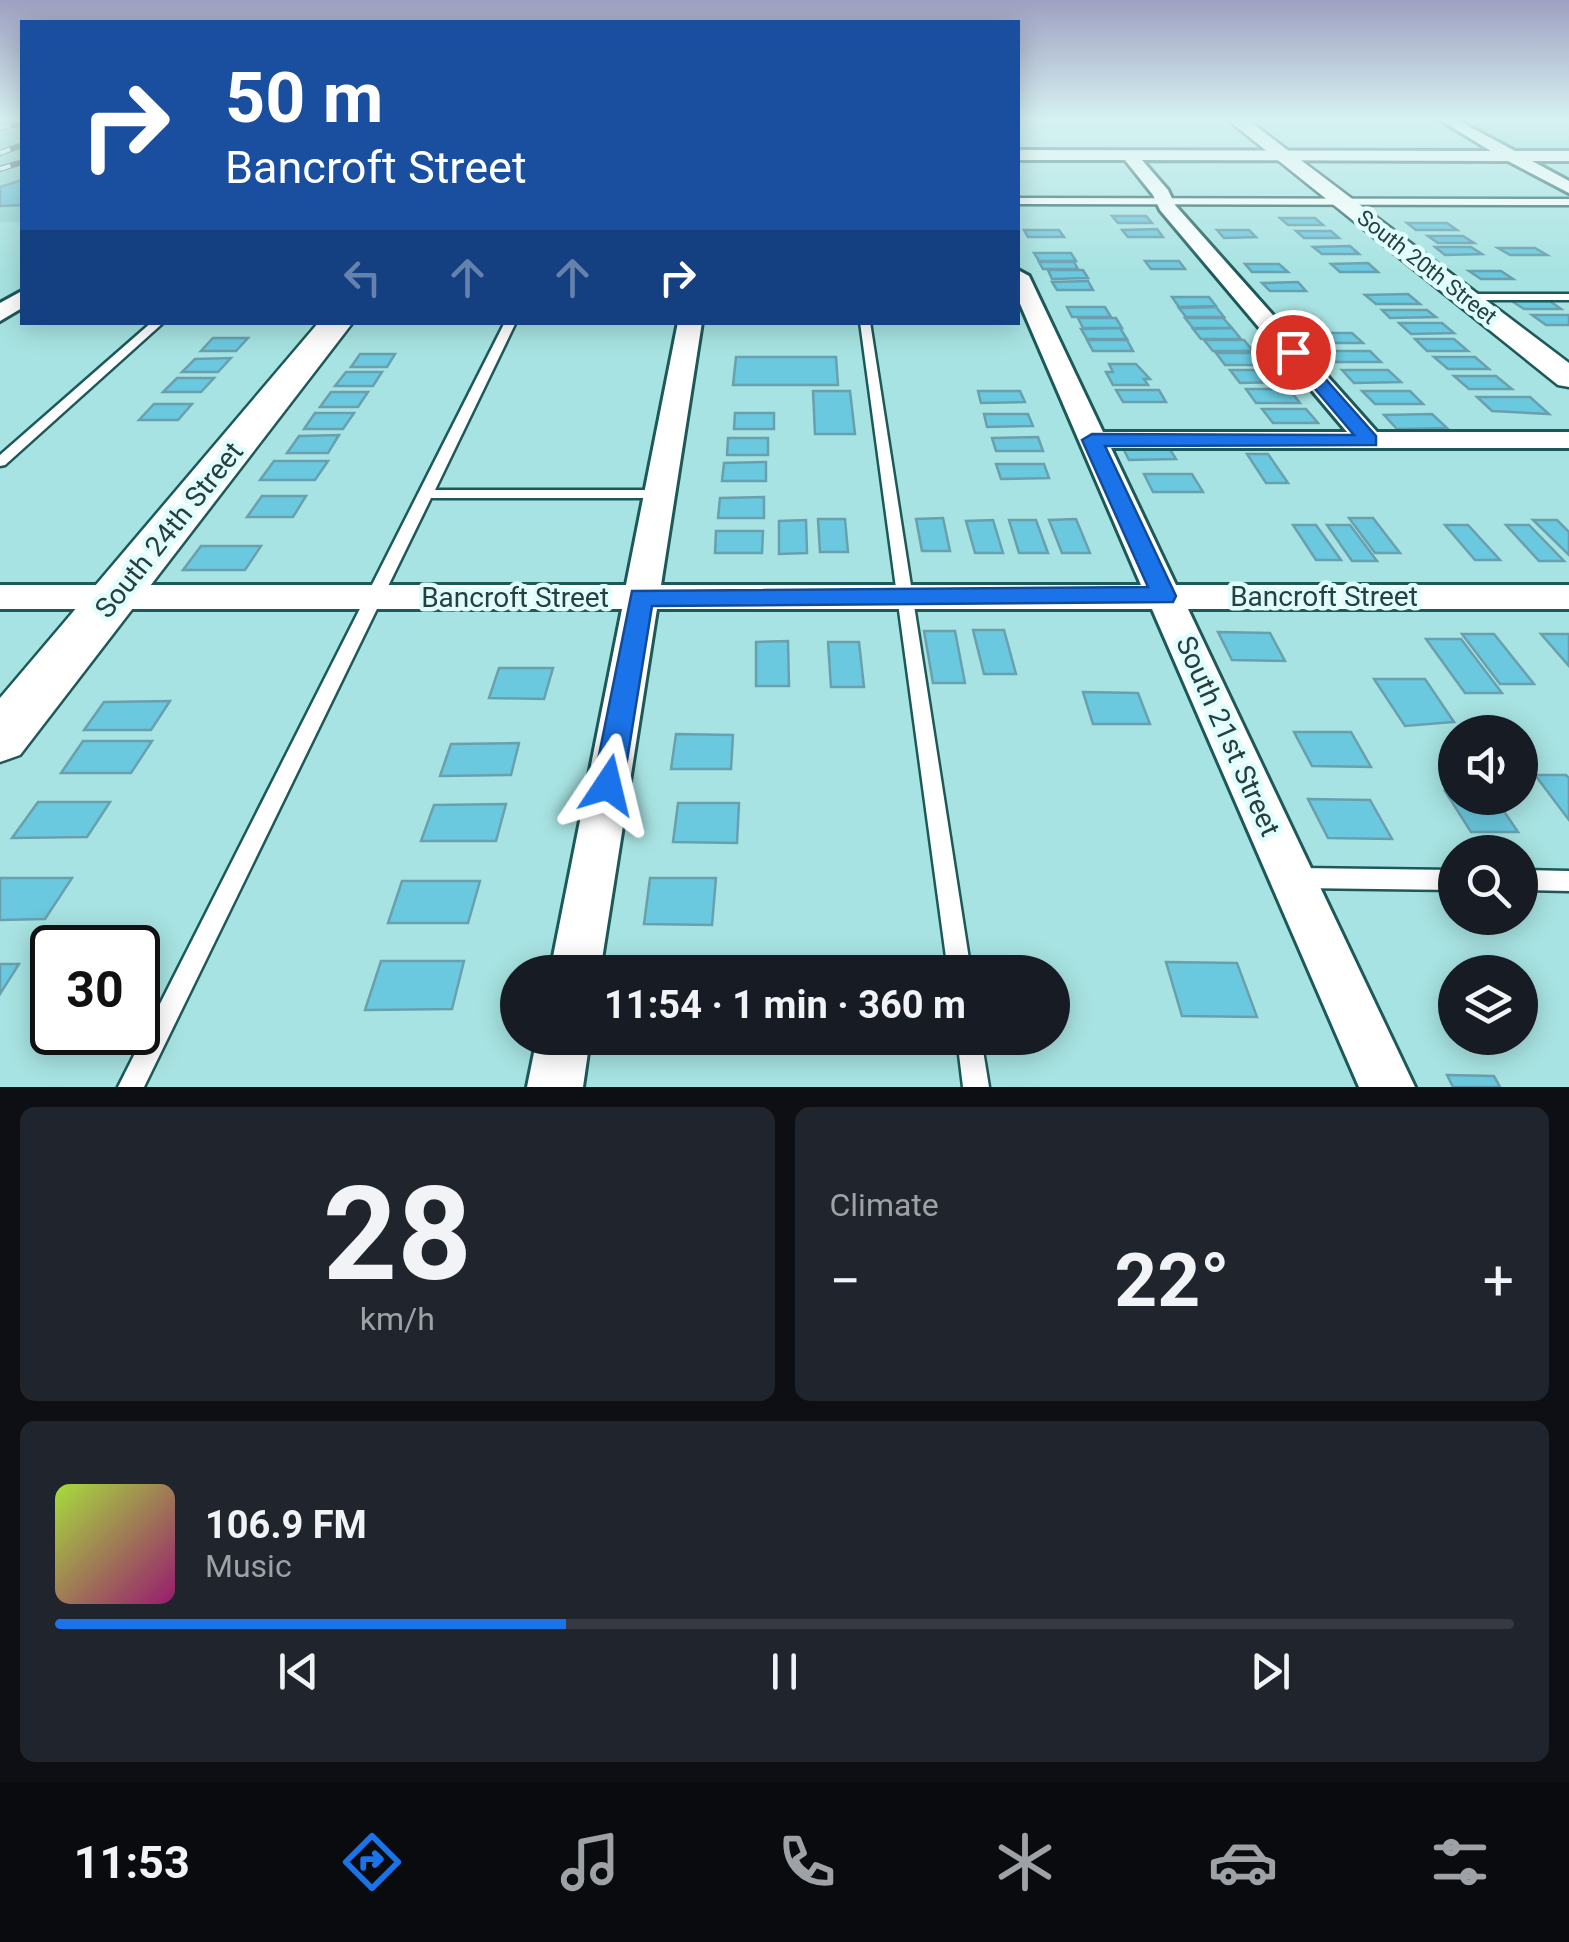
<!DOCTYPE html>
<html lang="en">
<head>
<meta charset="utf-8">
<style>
  body { margin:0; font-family:Roboto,sans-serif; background:#20242c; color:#f1f3f6; height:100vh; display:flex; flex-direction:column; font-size:38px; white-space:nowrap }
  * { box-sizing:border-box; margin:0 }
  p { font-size:32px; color:#9ea1a6 }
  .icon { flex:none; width:55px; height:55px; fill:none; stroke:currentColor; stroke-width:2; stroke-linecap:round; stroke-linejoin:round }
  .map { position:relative; height:1087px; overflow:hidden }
  .side { display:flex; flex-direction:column; gap:20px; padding:20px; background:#0d0f14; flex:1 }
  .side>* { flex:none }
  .top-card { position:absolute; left:20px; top:20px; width:1000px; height:305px; border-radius:0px; box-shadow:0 5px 25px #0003; background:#1a4fa0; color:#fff; overflow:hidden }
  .tools { position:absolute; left:1438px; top:715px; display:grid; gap:20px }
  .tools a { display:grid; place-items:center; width:100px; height:100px; border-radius:50%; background:#171b24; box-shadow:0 5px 25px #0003; font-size:50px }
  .speed { position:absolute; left:30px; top:925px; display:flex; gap:20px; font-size:50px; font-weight:700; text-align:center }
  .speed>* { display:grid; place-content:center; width:130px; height:130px; border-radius:50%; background:#171b24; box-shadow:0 5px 25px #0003; line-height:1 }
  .speed .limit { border:5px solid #111; border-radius:15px; background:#fff; color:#111 }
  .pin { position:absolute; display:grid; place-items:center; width:85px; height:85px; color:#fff; margin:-42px; border:5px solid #fff; border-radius:50%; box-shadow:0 2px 10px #0007 }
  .me { position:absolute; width:110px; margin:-55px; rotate:10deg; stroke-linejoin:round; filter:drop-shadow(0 0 8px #0008) }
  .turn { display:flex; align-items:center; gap:35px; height:210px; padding:0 40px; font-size:45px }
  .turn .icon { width:130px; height:130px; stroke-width:2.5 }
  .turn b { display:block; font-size:70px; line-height:85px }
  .lanes { display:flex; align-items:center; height:95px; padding:0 40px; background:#0003; justify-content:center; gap:50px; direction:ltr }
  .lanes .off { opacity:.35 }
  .big { font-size:75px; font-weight:700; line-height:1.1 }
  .side .card { flex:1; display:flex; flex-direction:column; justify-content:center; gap:15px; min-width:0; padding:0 35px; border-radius:15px; background:#20242c }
  .side .dial { align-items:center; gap:0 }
  .dial b { font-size:130px; line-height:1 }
  .song { display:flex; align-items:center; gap:30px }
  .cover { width:120px; height:120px; border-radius:15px; background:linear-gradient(135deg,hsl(80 70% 55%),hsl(320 70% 35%)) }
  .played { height:10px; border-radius:5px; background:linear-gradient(90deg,#1a73e8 35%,#363941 35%) }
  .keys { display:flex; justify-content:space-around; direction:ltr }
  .heat { display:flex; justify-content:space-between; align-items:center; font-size:55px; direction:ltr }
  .side .tiles { flex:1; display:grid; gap:20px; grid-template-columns:1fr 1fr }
  .card:last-child { grid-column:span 2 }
  .trip { position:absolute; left:500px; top:955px; width:570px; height:100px; border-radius:50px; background:#171b24; box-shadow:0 5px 25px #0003; font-weight:700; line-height:100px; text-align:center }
  .menu { display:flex; height:160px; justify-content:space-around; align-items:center; background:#090b0e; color:#9ea1a6 }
  .menu .icon { width:70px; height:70px }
  .menu .selected { color:#1a73e8 }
  .menu b { font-size:45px; color:#f1f3f6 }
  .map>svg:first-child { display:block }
  .built { fill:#93d8d7 }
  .building { fill:#6ac8df; stroke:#6aa0ae; stroke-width:2.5 }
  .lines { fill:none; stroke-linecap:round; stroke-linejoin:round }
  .service-casing { stroke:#1d5959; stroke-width:5 }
  .minor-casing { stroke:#1d5959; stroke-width:6 }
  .tertiary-casing { stroke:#1d5959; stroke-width:5 }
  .secondary-casing { stroke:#1d5959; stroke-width:5 }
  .service { fill:#fff; fill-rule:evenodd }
  .minor { fill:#fff; fill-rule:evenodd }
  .tertiary { fill:#fff; fill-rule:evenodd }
  .secondary { fill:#fff; fill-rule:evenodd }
  .rail-casing { stroke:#436363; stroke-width:6 }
  .rail { stroke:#e0fefd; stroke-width:4; stroke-dasharray:11; stroke-linecap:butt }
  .route { fill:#1a73e8; stroke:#114b97; stroke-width:2.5 }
  .labels { text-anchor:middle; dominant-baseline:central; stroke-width:9; stroke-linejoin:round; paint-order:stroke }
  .far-street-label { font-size:22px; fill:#263f3f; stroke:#e0fefd }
  .street-label { font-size:28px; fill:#263f3f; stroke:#e0fefd }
</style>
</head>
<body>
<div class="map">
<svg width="1569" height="1087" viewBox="0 0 1569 1087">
  <rect width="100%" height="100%" fill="#a7e3e2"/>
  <!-- built -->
  <path class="built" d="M0 120H22V222H0Z
    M1454 120H1569V152H1515Z"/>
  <!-- building -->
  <path class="building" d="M22 180V205L0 206V187Z
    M1112 216H1146L1152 223H1118Z
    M1280 218H1315L1323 225H1288Z
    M1407 223H1447L1457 230H1416Z
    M1157 229 1163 237H1128L1122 230Z
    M1024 230H1059L1064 237H1028Z
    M1217 230H1249L1256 237 1224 238Z
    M1296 231H1331L1339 238H1304Z
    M1428 236H1463L1474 243H1438Z
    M1350 246 1359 254H1322L1313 247Z
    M1435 247H1471L1482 254 1445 255Z
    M1498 248H1535L1547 255H1510Z
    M1034 253H1071L1076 261H1039Z
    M1145 261H1179L1185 269H1151Z
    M1039 262H1074L1078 269H1043Z
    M1368 263 1378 272H1340L1331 264Z
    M1245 264H1279L1288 272H1252Z
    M1048 270H1083L1088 278 1052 279Z
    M1469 271H1501L1513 279H1481Z
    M1088 281 1093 290H1057L1052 282Z
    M1298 282 1306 291H1270L1262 283Z
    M1408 294 1420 304H1376L1365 295Z
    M1172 297H1209L1216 306 1179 307Z
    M1547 299 1561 309H1524L1510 300Z
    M1067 307H1105L1111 317H1072Z
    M1216 307 1224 317H1186L1179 308Z
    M1382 310H1427L1436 317 1390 318Z
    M1532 315H1569V325H1546Z
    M1078 318H1116L1122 328H1083Z
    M1185 318H1223L1232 328H1193Z
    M1399 323H1442L1454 333 1411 334Z
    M1120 328 1127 339H1087L1081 329Z
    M1232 328 1241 339H1201L1193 329Z
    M1309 333H1352L1363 343H1319Z
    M213 338H248L236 351H201Z
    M1415 339H1454L1468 351H1427Z
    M1087 340H1127L1133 351H1093Z
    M1204 340H1244L1253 351H1213Z
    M1326 351H1370L1381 362H1336Z
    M1216 353H1256L1266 365H1225Z
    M360 354H395L387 367H351Z
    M736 357H836L838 385H733Z
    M1434 357H1475L1489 369H1448Z
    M231 358 218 372H182L195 359Z
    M1109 364H1136L1150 379H1144L1148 385H1113L1106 372H1113Z
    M1230 370H1271L1282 382 1240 383Z
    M1342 370H1388L1401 382 1354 383Z
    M346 372H382L373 386H335Z
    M1454 376H1496L1512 389H1469Z
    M177 378H214L201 392H163Z
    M1246 389H1289L1300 403H1256Z
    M1116 390H1159L1166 402H1123Z
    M813 391H850L855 434H815Z
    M978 391H1020L1025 402 981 403Z
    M1362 391H1410L1423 404H1375Z
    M331 392H368L358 407H320Z
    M1477 397H1530L1549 414 1492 411Z
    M154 404H192L178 420H139Z
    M1262 409H1306L1318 423H1273Z
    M315 413H354L343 429H304Z
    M735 413H774V429H734Z
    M984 414H1028L1033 426 987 427Z
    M1432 414 1447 428 1397 429 1384 415Z
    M339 435 328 453H287L299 436Z
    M1038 437 1043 451H996L992 438Z
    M728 438H768V455H727Z
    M1122 446H1168L1176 459 1129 460Z
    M1247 454H1268L1288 483H1266Z
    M274 461H328L315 480H260Z
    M766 462V481H722L724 463Z
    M996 464H1044L1049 478 1001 479Z
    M1144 474H1192L1203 492H1153Z
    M262 496H306L293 517H247Z
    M764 497V518H718L720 498Z
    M943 518 950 551H922L916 519Z
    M1349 518H1373L1400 553H1375Z
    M818 519H845L848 552H820Z
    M1076 519 1090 553H1062L1049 520Z
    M806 520 807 553 779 554V521Z
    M993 520 1003 553H975L966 521Z
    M1009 520H1036L1048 553H1019Z
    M1533 520H1557L1569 532V555Z
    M1293 525H1316L1341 560H1316Z
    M1327 525H1350L1377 561H1352Z
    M1445 525H1468L1500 560H1475Z
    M1506 525H1529L1564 561H1539Z
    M716 531H763L762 553H715Z
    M201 546H261L245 570H183Z
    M973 630H1004L1016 674H984Z
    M924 631H955L965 683H933Z
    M1218 632 1270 633 1285 661 1232 660Z
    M1462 634H1494L1534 684H1500Z
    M1541 634H1569V666Z
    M1426 639H1461L1502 693H1465Z
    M788 641 789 686H756V642Z
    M828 642H859L864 687H831Z
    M499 668H553L544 699 489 698Z
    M1374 679H1425L1454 722 1405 726Z
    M1083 692 1138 693 1150 724H1093Z
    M170 701 151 730H84L104 702Z
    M1294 732H1351L1371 767 1312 766Z
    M676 734 733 735 731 769H671Z
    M83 741H152L131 773H61Z
    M519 743 511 775 440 776 451 744Z
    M1535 775H1566L1569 778V820Z
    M1445 791H1455V798H1495L1518 832H1471Z
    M1308 799 1370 800 1392 839 1328 838Z
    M38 802H110L87 837 12 838Z
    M678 803H739L737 843 673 842Z
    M506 804 496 841H421L434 805Z
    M0 878H72L45 919 0 920Z
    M650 878H716L712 925 644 924Z
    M402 881H480L468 923H388Z
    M381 961H464L452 1009 365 1010Z
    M1166 962 1237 963 1257 1017 1182 1016Z
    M0 964H19L0 994Z
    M1447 1075 1494 1076 1500 1087H1453Z"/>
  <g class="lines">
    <defs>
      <path id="service" d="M1018 198 1569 199V205L1018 204Z
        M1569 294V300H1464L1459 297 1464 294Z
        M152 322H164L5 465 0 466V455Z
        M505 322H516L435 490H659L666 494 659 498H431L144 1087H118Z
        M860 322H870L971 972H948Z
        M1299 868 1455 870V890L1299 888 1291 885 1288 878 1291 871Z
        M1520 870 1569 871V891L1520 890Z
        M957 1038H981L989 1087H963Z"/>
      <path id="minor" d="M1440 120H1457L1515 151H1569V161H1532L1569 181V193L1508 161 1142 160 1168 190 1175 205 1377 432H1569V448H1111L1176 585H1569V609H1188L1415 1087H1359L1152 609H657L600 972H550L622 609H0V585H626L678 322H702L661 585H1141L1018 299V270L1029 276 1103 432H1347L1160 210 1153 195 1125 160H1018V150L1491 151Z
        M22 291V308L0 321V303Z
        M537 1038H590L583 1087H527Z"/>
      <path id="tertiary" d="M1228 120H1248L1569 363V387L1558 385Z"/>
      <path id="secondary" d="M319 322H353L20 755 0 762V698Z"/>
    </defs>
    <!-- service casing -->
    <use href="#service" class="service-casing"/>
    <!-- minor casing -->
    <use href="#minor" class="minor-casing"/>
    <!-- tertiary casing -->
    <use href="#tertiary" class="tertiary-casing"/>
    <!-- secondary casing -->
    <use href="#secondary" class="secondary-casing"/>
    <!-- service -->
    <use href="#service" class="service"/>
    <!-- minor -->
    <use href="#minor" class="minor"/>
    <!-- tertiary -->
    <use href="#tertiary" class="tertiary"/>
    <!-- secondary -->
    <use href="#secondary" class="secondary"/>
    <defs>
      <path id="rail" d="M0 128 22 122
        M0 153 22 145
        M0 169 22 162"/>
    </defs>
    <!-- rail casing -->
    <use href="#rail" class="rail-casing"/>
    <!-- rail -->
    <use href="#rail" class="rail"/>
  </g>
  <!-- sky -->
  <linearGradient id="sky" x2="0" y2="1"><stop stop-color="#9ea0c2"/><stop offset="0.44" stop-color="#d7f2f2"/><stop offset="1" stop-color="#d7f2f2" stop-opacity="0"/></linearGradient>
  <rect width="1569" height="272" fill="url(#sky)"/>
  <!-- route -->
  <path class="route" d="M1293 347 1299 349 1376 436V445L1105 446 1176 596 1173 602 652 606 623 785 619 794 608 798 598 794 593 785 632 591 1148 587 1082 440 1092 434 1354 435 1284 352Z"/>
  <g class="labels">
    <!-- far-street labels -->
    <g class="far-street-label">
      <text transform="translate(1427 267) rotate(38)">South 20th Street</text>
    </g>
    <!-- street labels -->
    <g class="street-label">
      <text transform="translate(169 530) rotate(-51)">South 24th Street</text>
      <text x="1324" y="596">Bancroft Street</text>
      <text x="515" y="597">Bancroft Street</text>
      <text transform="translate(1228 736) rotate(66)">South 21st Street</text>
    </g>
  </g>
</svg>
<div class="tools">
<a><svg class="icon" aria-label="sound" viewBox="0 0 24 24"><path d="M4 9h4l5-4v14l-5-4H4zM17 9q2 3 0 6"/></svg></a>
<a><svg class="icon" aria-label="search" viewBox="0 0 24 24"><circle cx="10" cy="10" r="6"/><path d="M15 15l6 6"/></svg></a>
<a><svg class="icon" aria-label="layers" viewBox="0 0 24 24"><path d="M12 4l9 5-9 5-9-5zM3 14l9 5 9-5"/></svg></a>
</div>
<div class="speed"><div class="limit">30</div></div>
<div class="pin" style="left:1293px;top:352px;background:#d93025"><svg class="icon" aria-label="arrive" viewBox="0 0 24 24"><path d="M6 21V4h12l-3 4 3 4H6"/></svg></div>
<svg class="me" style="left:608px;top:785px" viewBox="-20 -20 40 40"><path d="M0-17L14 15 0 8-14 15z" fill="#1a73e8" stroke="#fff" stroke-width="4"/></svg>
<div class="trip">11:54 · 1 min · 360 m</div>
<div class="top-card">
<div class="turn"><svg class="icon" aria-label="right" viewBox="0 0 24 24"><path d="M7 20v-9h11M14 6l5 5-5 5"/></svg><div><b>50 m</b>Bancroft Street</div></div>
<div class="lanes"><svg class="icon off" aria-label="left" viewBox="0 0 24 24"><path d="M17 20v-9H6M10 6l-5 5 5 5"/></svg><svg class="icon off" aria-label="ahead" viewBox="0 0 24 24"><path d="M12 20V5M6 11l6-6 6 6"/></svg><svg class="icon off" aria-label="ahead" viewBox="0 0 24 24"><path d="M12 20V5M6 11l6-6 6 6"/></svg><svg class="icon" aria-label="right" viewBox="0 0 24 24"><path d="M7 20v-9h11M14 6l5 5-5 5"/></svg></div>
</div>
</div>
<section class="side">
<div class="tiles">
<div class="card dial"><b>28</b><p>km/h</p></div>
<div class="card"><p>Climate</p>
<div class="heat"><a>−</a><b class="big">22°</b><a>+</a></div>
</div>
<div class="card">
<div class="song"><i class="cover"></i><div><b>106.9 FM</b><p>Music</p></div></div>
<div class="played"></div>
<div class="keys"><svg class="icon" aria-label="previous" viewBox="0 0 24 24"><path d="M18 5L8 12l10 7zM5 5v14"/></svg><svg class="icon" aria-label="pause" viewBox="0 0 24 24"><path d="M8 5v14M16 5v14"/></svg><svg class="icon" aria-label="next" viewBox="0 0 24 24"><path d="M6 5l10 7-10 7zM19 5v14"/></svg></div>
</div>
</div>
</section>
<nav class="menu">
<b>11:53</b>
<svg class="icon selected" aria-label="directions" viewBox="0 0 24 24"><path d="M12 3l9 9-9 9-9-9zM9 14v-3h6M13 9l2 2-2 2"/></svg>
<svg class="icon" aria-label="music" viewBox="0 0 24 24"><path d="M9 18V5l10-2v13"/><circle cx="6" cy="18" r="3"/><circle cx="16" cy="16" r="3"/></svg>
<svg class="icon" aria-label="phone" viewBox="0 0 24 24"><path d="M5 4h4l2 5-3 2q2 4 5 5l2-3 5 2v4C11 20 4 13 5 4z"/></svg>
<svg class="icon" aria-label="climate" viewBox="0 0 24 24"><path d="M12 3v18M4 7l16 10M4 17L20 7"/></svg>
<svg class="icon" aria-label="car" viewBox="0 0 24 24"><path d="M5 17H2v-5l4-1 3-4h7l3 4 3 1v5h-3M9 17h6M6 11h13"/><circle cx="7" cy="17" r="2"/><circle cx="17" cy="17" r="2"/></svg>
<svg class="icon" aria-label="filters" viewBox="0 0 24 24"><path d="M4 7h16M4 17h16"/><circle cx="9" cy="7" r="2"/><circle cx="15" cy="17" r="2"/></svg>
</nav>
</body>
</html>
